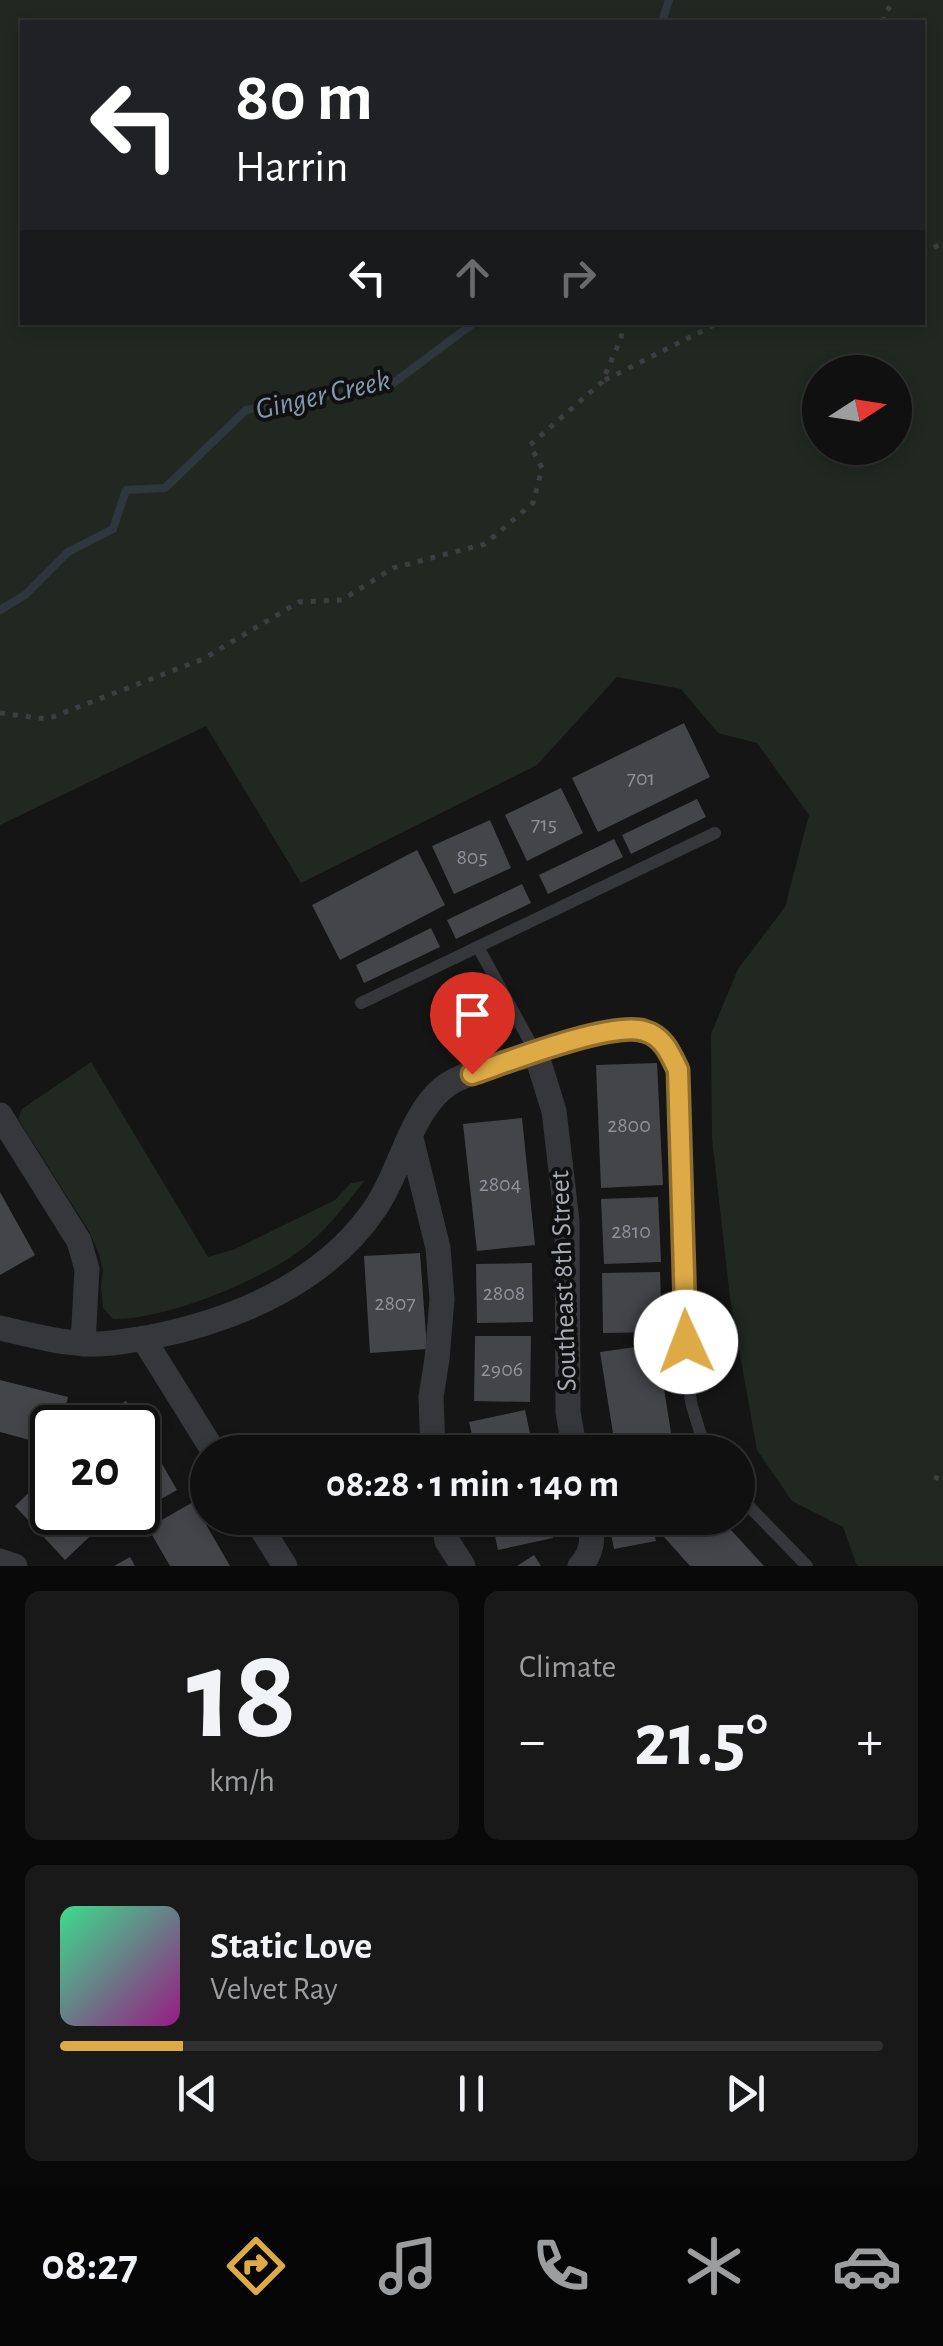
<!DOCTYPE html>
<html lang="en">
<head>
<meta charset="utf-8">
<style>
  body { margin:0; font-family:"Alegreya Sans",sans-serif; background:#191919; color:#f1f3f6; height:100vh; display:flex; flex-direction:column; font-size:38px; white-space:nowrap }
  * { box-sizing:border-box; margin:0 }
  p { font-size:32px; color:#9c9d9f }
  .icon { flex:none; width:55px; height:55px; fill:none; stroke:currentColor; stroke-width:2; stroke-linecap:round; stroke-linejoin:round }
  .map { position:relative; height:1566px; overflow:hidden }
  .drawer { display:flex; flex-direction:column; gap:25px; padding:25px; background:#090909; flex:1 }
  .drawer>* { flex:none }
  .guide { position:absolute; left:20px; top:20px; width:905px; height:305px; border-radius:0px; box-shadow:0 5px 15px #0003,0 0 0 2px #303030; background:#202124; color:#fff; overflow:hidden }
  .needle { width:65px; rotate:78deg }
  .buttons { position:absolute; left:802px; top:355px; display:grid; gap:20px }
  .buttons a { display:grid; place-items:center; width:110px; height:110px; border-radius:50%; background:#101010; box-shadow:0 5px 15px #0003,0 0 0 2px #303030; font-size:50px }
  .speed { position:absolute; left:30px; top:1405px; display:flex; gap:20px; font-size:50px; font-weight:700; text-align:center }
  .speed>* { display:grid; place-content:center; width:130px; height:130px; border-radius:50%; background:#101010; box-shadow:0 5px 15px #0003,0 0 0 2px #303030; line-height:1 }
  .speed .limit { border:5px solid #111; border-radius:15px; background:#fff; color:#111 }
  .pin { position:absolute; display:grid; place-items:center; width:85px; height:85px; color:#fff; margin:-102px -42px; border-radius:50% 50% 50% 0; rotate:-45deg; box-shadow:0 0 10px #0007 }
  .pin .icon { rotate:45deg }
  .me { position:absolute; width:110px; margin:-55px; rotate:358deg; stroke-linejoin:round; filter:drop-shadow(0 0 8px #0008) }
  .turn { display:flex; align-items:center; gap:35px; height:210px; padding:0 50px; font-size:45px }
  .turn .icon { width:130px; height:130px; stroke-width:2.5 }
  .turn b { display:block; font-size:70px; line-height:85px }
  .lanes { display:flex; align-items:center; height:95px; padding:0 50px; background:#0003; justify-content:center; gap:50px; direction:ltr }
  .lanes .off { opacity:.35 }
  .big { font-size:75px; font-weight:700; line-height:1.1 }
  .drawer .card { flex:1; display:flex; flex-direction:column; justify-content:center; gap:15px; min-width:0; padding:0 35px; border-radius:15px; background:#191919 }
  .drawer .dial { align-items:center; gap:0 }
  .dial b { font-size:130px; line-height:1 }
  .song { display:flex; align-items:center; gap:30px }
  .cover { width:120px; height:120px; border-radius:15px; background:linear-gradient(135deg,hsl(150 70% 55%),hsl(310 70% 35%)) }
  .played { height:10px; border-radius:5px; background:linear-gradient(90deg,#deaa46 15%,#303030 15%) }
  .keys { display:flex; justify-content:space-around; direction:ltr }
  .heat { display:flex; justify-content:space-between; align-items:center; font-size:55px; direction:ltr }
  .drawer .tiles { flex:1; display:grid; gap:25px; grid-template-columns:1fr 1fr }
  .card:last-child { grid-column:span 2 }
  .trip { position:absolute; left:190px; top:1435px; width:565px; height:100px; border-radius:50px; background:#101010; box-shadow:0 5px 15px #0003,0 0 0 2px #303030; font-weight:700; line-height:100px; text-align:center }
  .dock { display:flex; height:160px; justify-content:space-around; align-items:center; background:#060606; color:#9c9d9f }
  .dock .icon { width:70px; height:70px }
  .dock .on { color:#deaa46 }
  .dock b { font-size:45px; color:#f1f3f6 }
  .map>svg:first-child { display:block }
  .green { fill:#212822; fill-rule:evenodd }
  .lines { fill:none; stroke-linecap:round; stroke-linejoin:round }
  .stream { stroke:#2f373e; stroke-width:8 }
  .building { fill:#444549 }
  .path { stroke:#3c3e42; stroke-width:5; stroke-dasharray:5 8; stroke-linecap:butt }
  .service { stroke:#36373b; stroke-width:12 }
  .minor { stroke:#36373b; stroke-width:25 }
  .route-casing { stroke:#906e2e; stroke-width:25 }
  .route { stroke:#deaa46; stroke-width:18 }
  .labels { text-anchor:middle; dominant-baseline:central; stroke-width:8; stroke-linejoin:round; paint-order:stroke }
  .number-label { font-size:22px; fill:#8f929a }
  .street-label { font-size:28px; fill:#a8acb5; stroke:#101011 }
  .water-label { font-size:30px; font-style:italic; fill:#8399ac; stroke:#101011 }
</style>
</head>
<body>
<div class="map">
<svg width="943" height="1566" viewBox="0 0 943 1566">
  <rect width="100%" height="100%" fill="#151516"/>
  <!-- green -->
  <path class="green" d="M0 0H943V1566H857L843 1527 792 1501 757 1450 730 1298 712 1138 711 1034 738 969 785 907 809 815 757 743 718 733 681 689 617 677 537 765 301 883 206 726 0 825ZM922 22V322H22V22ZM895 372V448H820V372Z
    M91 1062 208 1257 235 1249 335 1200 351 1183 364 1181C344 1207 323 1235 295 1254 254 1283 163 1320 113 1319L103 1308 101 1286 103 1271 99 1254 89 1231 18 1119 22 1109Z"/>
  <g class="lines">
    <!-- stream -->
    <path class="stream" d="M662 22 669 0
      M0 610 25 595 68 552 113 529 126 490 165 488 246 410 392 384 475 322"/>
  </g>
  <!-- building -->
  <path class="building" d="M684 723 710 777 598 832 572 778Z
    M561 788 583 833 527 861 505 815Z
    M697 799 706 817 631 854 622 835Z
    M490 820 511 868 454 894 432 846Z
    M614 839 623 857 548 894 539 875Z
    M417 850 445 905 340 960 312 905Z
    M522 884 531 903 456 939 447 920Z
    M431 928 440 947 364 983 356 965Z
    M657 1063 663 1185 601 1188 596 1065Z
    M522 1118 535 1245 477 1251 463 1124Z
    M0 1192 35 1255 0 1275Z
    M658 1197 661 1262 604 1264 601 1199Z
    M420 1253 427 1349 370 1353 364 1256Z
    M532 1263 533 1322 477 1323 476 1264Z
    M660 1272 662 1332 603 1333 602 1273Z
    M475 1336H531L530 1402 474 1401Z
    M657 1344 674 1452H616L600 1352Z
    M0 1380 68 1397 60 1428H52V1446L0 1432Z
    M126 1401 177 1490 128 1518 125 1512H138V1428H81Z
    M525 1410 534 1452H476L469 1422Z
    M52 1470V1512H99L106 1521 65 1560 15 1506Z
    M193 1502 230 1566H170L148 1528Z
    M491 1518H549L553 1538 498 1550Z
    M684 1518H720L764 1566H690L664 1537Z
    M651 1521 656 1541 614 1549 610 1529Z
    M534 1555 541 1566H517Z
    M130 1557 135 1566H114Z"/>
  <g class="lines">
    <!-- path -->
    <path class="path" d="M884 22 883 16 895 0
      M922 253 943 243
      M605 380 720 322
      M0 713 47 719 203 659 299 602 342 600 393 568 485 544 533 503 542 468 530 445 602 382 621 338 624 322
      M934 1477 943 1480"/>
    <!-- service -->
    <path class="service" d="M478 947 536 1053C570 1042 633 1013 663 1042 670 1050 674 1060 678 1070L687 1378 692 1406 706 1452
      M361 1003 715 833
      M738 1495 807 1566"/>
    <!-- minor -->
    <path class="minor" d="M0 1115 79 1241 87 1269 83 1344
      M411 1138 438 1248 442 1299 437 1359 431 1397 433 1452
      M0 1328C30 1335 60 1343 90 1344 110 1345 131 1340 151 1337 236 1320 326 1282 376 1207 400 1172 410 1115 443 1088 462 1072 511 1061 536 1053L554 1111 567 1221 568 1412 575 1452
      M143 1338 214 1452
      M255 1518 285 1566
      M443 1518 447 1541 463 1566
      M0 1561 15 1566
      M580 1566C594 1551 593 1537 589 1518"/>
  </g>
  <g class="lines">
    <defs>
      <path id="route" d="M472 1074C507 1062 611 1021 644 1031 663 1036 670 1053 678 1070L686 1342"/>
    </defs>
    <!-- route casing -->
    <use href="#route" class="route-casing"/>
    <!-- route -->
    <use href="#route" class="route"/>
  </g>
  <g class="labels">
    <!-- number labels -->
    <g class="number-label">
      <text x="641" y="778">701</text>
      <text x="544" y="824">715</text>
      <text x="472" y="857">805</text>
      <text x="629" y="1125">2800</text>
      <text x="500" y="1184">2804</text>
      <text x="631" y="1231">2810</text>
      <text x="504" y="1293">2808</text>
      <text x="395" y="1303">2807</text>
      <text x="502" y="1369">2906</text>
    </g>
    <!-- street labels -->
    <g class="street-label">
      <text transform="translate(564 1281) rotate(-92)">Southeast 8th Street</text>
    </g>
    <!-- water labels -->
    <g class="water-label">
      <text transform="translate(323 395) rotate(-13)">Ginger Creek</text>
    </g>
  </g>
</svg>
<div class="buttons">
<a><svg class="needle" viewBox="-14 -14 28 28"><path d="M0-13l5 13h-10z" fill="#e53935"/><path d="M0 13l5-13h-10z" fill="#9c9d9f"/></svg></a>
</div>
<div class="speed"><div class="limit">20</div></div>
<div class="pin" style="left:472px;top:1074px;background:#d93025"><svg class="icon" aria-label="arrive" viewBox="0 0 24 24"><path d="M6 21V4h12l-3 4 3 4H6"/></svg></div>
<svg class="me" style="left:686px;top:1342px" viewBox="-20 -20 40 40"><circle r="19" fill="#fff"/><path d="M0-13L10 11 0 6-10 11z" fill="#deaa46"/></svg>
<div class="trip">08:28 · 1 min · 140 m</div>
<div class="guide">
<div class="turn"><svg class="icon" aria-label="left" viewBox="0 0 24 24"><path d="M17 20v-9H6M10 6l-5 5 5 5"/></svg><div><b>80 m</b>Harrin</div></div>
<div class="lanes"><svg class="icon" aria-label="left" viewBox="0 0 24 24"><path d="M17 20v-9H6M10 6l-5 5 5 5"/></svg><svg class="icon off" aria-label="ahead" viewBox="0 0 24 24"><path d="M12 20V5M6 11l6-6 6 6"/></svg><svg class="icon off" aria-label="right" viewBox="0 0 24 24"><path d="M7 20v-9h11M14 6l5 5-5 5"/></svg></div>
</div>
</div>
<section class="drawer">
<div class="tiles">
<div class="card dial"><b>18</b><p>km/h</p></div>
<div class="card"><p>Climate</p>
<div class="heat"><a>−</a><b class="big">21.5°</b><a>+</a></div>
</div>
<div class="card">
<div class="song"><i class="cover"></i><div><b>Static Love</b><p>Velvet Ray</p></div></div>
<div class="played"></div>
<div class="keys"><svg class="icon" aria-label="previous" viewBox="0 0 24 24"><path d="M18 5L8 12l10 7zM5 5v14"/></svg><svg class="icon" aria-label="pause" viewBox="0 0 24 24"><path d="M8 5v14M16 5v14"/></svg><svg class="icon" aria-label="next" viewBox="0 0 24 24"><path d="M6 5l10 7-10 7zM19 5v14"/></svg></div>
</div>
</div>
</section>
<nav class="dock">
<b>08:27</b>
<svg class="icon on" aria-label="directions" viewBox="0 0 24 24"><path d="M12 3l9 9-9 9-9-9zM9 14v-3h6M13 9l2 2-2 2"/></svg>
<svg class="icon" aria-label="music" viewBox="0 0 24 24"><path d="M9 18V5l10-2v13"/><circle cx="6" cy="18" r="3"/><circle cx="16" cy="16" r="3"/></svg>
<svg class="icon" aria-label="phone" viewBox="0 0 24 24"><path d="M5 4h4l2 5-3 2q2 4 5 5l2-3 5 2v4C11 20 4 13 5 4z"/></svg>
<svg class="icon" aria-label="climate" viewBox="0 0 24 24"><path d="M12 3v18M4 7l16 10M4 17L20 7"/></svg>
<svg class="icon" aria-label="car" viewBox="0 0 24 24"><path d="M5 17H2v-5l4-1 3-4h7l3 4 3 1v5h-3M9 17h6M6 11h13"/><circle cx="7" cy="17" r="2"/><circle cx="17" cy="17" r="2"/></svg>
</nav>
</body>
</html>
